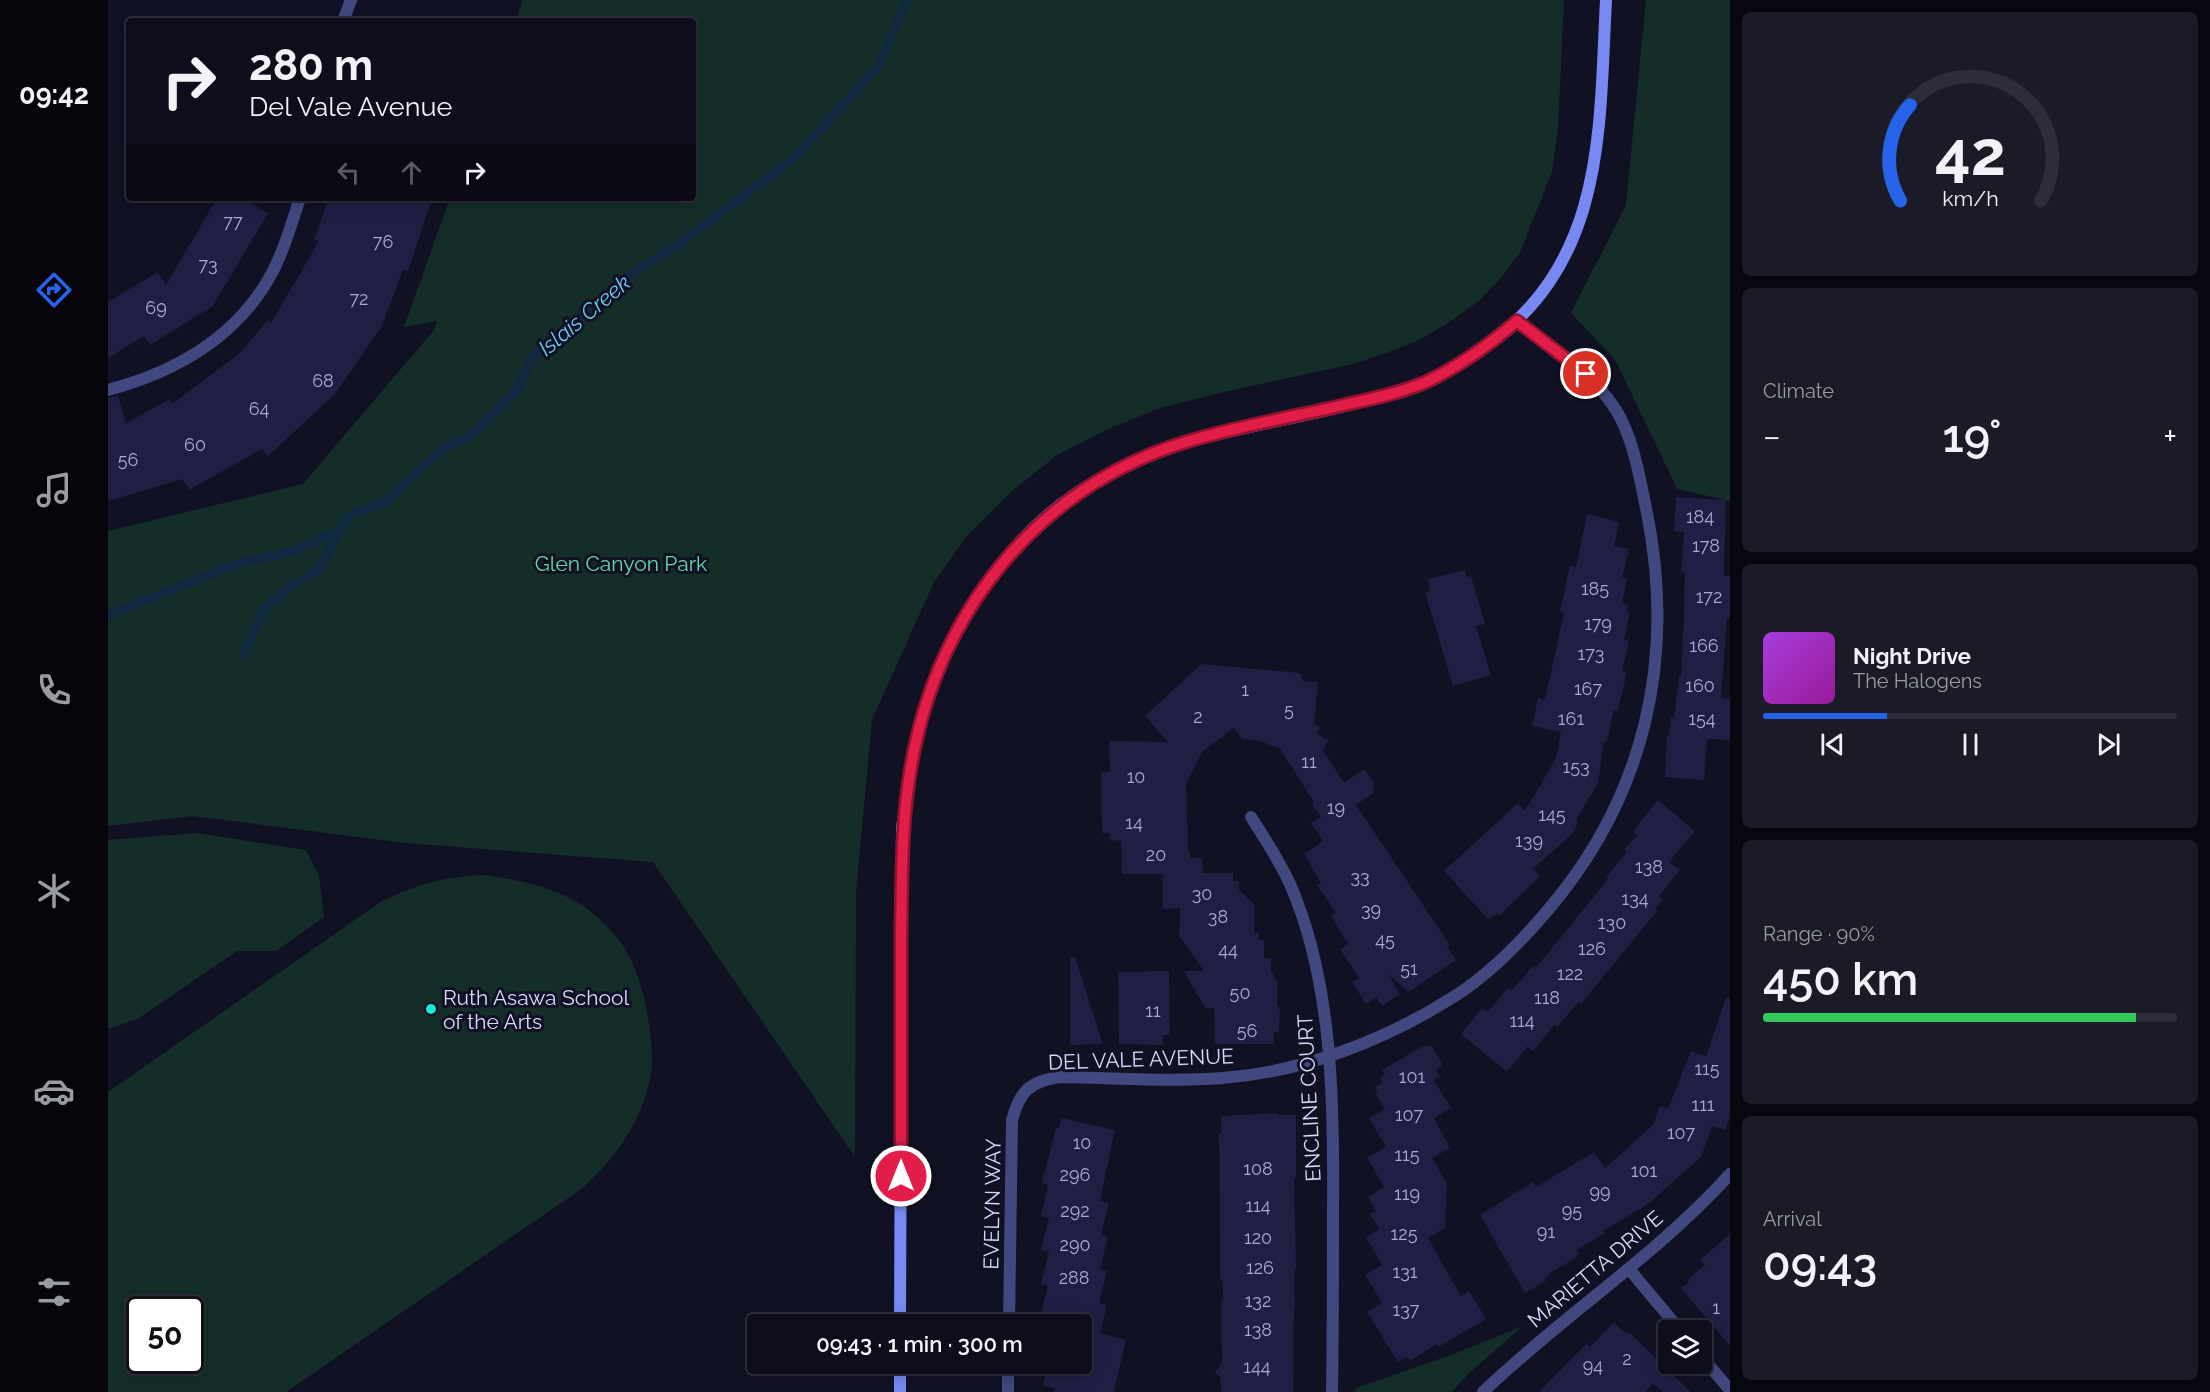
<!DOCTYPE html>
<html lang="en">
<head>
<meta charset="utf-8">
<style>
  body { margin:0; font-family:Raleway,sans-serif; background:#1b1b28; color:#f1f3f6; height:100vh; display:flex; flex-direction:column; font-size:22px; white-space:nowrap }
  * { box-sizing:border-box; margin:0 }
  p { font-size:20px; color:#9a9ca3 }
  .icon { flex:none; width:33px; height:33px; fill:none; stroke:currentColor; stroke-width:2; stroke-linecap:round; stroke-linejoin:round }
  .map { position:relative; flex:1; overflow:hidden }
  .side { display:flex; flex-direction:column; gap:12px; padding:12px; background:#07070f; width:480px }
  .side>* { flex:none }
  .banner { position:absolute; left:18px; top:18px; width:570px; height:183px; border-radius:6px; box-shadow:0 3px 15px #0003,0 0 0 2px #2d2d3a; background:#0d0d1b; color:#f1f3f6; overflow:hidden }
  .tools { position:absolute; left:1550px; top:1320px; display:grid; gap:12px }
  .tools a { display:grid; place-items:center; width:54px; height:54px; border-radius:6px; background:#0d0d1b; box-shadow:0 3px 15px #0003,0 0 0 2px #2d2d3a; font-size:30px }
  .speed { position:absolute; left:18px; top:1296px; display:flex; gap:12px; font-size:30px; font-weight:700; text-align:center }
  .speed>* { display:grid; place-content:center; width:78px; height:78px; border-radius:50%; background:#0d0d1b; box-shadow:0 3px 15px #0003,0 0 0 2px #2d2d3a; line-height:1 }
  .speed .limit { border:3px solid #111; border-radius:9px; background:#fff; color:#111 }
  .pin { position:absolute; display:grid; place-items:center; width:51px; height:51px; color:#fff; margin:-26px; border:3px solid #fff; border-radius:50%; box-shadow:0 2px 6px #0007 }
  .me { position:absolute; width:66px; margin:-33px; rotate:0deg; stroke-linejoin:round; filter:drop-shadow(0 0 4px #0008) }
  .turn { display:flex; align-items:center; gap:21px; height:126px; padding:0 24px; font-size:27px }
  .turn .icon { width:78px; height:78px; stroke-width:2.5 }
  .turn b { display:block; font-size:42px; line-height:51px }
  .lanes { display:flex; align-items:center; height:57px; padding:0 24px; background:#0003; justify-content:center; gap:30px; direction:ltr }
  .lanes .off { opacity:.35 }
  .big { font-size:45px; font-weight:600; line-height:1.1 }
  .side .tile { flex:1; display:flex; flex-direction:column; justify-content:center; gap:9px; min-width:0; padding:0 21px; border-radius:9px; background:#1b1b28 }
  .side .dial { align-items:center; gap:0 }
  .dial svg { height:156px; overflow:visible; fill:none; stroke:#2d2d3a; stroke-width:7; stroke-linecap:round; text-anchor:middle }
  .dial text { fill:#f1f3f6; stroke:none }
  .song { display:flex; align-items:center; gap:18px }
  .cover { width:72px; height:72px; border-radius:9px; background:linear-gradient(135deg,hsl(280 70% 55%),hsl(300 70% 35%)) }
  .played { height:6px; border-radius:3px; background:linear-gradient(90deg,#2563eb 30%,#2d2d3a 30%) }
  .keys { display:flex; justify-content:space-around; direction:ltr }
  .heat { display:flex; justify-content:space-between; align-items:center; font-size:33px; direction:ltr }
  .charge { height:9px; border-radius:4px; background:linear-gradient(90deg,#34c759 90%,#2d2d3a 0) }
  .trip { position:absolute; left:639px; top:1314px; width:345px; height:60px; border-radius:6px; background:#0d0d1b; box-shadow:0 3px 15px #0003,0 0 0 2px #2d2d3a; font-weight:600; line-height:60px; text-align:center }
  main { display:flex; flex:1; min-height:0 }
  .tabs { display:flex; flex-direction:column; width:108px; justify-content:space-around; align-items:center; background:#05050b; color:#9a9ca3 }
  .tabs .icon { width:42px; height:42px }
  .tabs .selected { color:#2563eb }
  .tabs b { font-size:27px; color:#f1f3f6 }
  .map>svg:first-child { display:block }
  .green { fill:#142d28; fill-rule:evenodd }
  .lines { fill:none; stroke-linecap:round; stroke-linejoin:round }
  .stream { stroke:#0f283f; stroke-width:9 }
  .building { fill:#201e43 }
  .street { stroke:#40487f; stroke-width:12 }
  .secondary { stroke:#7788f3; stroke-width:12 }
  .route-casing { stroke:#92132f; stroke-width:15 }
  .route { stroke:#e11d48; stroke-width:10 }
  .poi-dot { fill:#15eadc; stroke:#111124; stroke-width:2 }
  .labels { text-anchor:middle; dominant-baseline:central; stroke-width:6; stroke-linejoin:round; paint-order:stroke }
  .number-label { font-size:18px; fill:#a9aace }
  .park-label { font-size:21px; fill:#69d6a8; stroke:#111124 }
  .poi-label { font-size:21px; fill:#d7d9fc; stroke:#111124; text-anchor:start }
  .street-label { font-size:21px; fill:#d7d9fc; stroke:#111124 }
  .water-label { font-size:22px; font-style:italic; fill:#6ecbf2; stroke:#111124 }
</style>
</head>
<body>
<main>
<nav class="tabs">
<b>09:42</b>
<svg class="icon selected" aria-label="directions" viewBox="0 0 24 24"><path d="M12 3l9 9-9 9-9-9zM9 14v-3h6M13 9l2 2-2 2"/></svg>
<svg class="icon" aria-label="music" viewBox="0 0 24 24"><path d="M9 18V5l10-2v13"/><circle cx="6" cy="18" r="3"/><circle cx="16" cy="16" r="3"/></svg>
<svg class="icon" aria-label="phone" viewBox="0 0 24 24"><path d="M5 4h4l2 5-3 2q2 4 5 5l2-3 5 2v4C11 20 4 13 5 4z"/></svg>
<svg class="icon" aria-label="climate" viewBox="0 0 24 24"><path d="M12 3v18M4 7l16 10M4 17L20 7"/></svg>
<svg class="icon" aria-label="car" viewBox="0 0 24 24"><path d="M5 17H2v-5l4-1 3-4h7l3 4 3 1v5h-3M9 17h6M6 11h13"/><circle cx="7" cy="17" r="2"/><circle cx="17" cy="17" r="2"/></svg>
<svg class="icon" aria-label="filters" viewBox="0 0 24 24"><path d="M4 7h16M4 17h16"/><circle cx="9" cy="7" r="2"/><circle cx="15" cy="17" r="2"/></svg>
</nav>
<div class="map">
<svg width="1622" height="1392" viewBox="0 0 1622 1392">
  <rect width="100%" height="100%" fill="#111124"/>
  <!-- green -->
  <path class="green" d="M415 0H1456L1450 128 1444 172 1412 252 1392 279 1371 301 1340 323 1309 341 1278 353 1245 364 1116 392 1052 408 998 430 949 455 903 492 858 537 826 582 764 720 748 893 747 1157 545 862 297 843 84 816 0 826V531L195 484 326 330 329 321 296 327 342 198H585V21H407Z
    M1538 0H1622V501L1569 489 1508 361 1463 313 1518 205Z
    M89 833 198 850 211 876 216 917 168 951H129L31 1018 0 1029V840Z
    M377 875C412 880 447 887 477 907 493 919 511 937 520 954 536 982 549 1048 542 1079 533 1124 505 1161 472 1190L178 1392H0V1092L274 901C312 883 336 877 377 875ZM32 1310H82V1360H32Z
    M1415 1326 1360 1374 1344 1392H1247L1248 1388 1346 1354Z"/>
  <g class="lines">
    <!-- stream -->
    <path class="stream" d="M0 615 134 562 180 553 233 530
      M135 655 157 608 183 586 211 569 240 516 279 501 334 449 365 434 409 390 426 355 515 280 574 242 684 160 771 65 799 0"/>
  </g>
  <!-- building -->
  <path class="building" d="M109 198H134L160 213 105 306 42 345 36 336 0 358V302L50 272 58 285Z
    M221 198H324L300 271 295 270 274 326 227 394 160 456 154 449 81 490 75 479 0 501V398L10 396 18 423 62 399 64 404 133 352 160 320 163 323 211 241 206 239Z
    M1568 497 1618 500 1616 575 1622 576V618H1619L1613 698 1622 699V740L1599 739 1596 780 1557 777 1559 736H1561L1563 717 1566 718 1571 676H1573L1576 615 1577 573 1573 572 1576 532 1566 531Z
    M1479 514 1511 522 1506 546 1521 549 1514 577 1519 578 1514 603 1520 605 1519 612 1522 613 1516 640 1521 641 1514 671 1519 672 1510 711 1506 710 1499 742H1496L1490 783 1468 820 1470 822 1464 834 1425 869 1432 876 1391 916 1389 914 1380 919 1336 871 1410 803 1417 811 1448 758 1453 732 1424 726 1430 698 1437 700 1456 612 1452 611 1462 565 1468 567Z
    M1357 570 1359 577 1363 576 1377 624 1368 626 1383 675 1345 686 1317 592 1322 591 1320 579Z
    M1093 664 1192 673 1195 681 1210 682 1206 724 1212 727 1208 734 1221 740 1215 750 1236 783 1256 769 1266 782 1265 793 1248 805 1342 945 1339 946 1348 960 1301 992 1280 974 1292 994 1274 1006 1268 997 1258 1004 1244 982 1251 978 1232 949 1240 944 1223 916 1228 913 1209 885 1213 883 1196 854 1215 841 1203 823 1213 817 1204 804 1206 802 1172 749 1152 741 1134 739 1126 728 1094 752 1078 784 1080 851H1082V858H1094L1095 873H1125V881H1131V890L1146 904V933H1151V940H1156V958H1163V973H1166V980H1169V1007H1172L1171 1032H1166V1044H1107L1106 1008H1097L1076 971H1096L1071 936 1072 908 1055 909V874H1014L1013 840 1002 841 1001 833H994L993 772H1002L1001 741 1060 742 1037 716Z
    M1550 800 1587 831 1561 862 1572 870 1551 896 1555 899 1547 909 1549 911 1473 1004 1471 1002 1449 1027 1446 1025 1425 1051 1420 1046 1399 1072 1353 1034 1374 1008 1380 1012 1401 987 1404 990 1426 965 1428 967 1450 941 1500 879 1498 877 1519 852 1516 850 1529 835 1525 831Z
    M967 957 995 1044 962 1045V958Z
    M1061 971 1062 1035H1055V1045L1011 1044 1010 972Z
    M1618 997 1622 998V1117L1617 1130 1604 1126 1593 1157 1540 1204 1495 1231 1497 1233 1469 1250 1471 1254 1468 1258 1440 1274 1441 1276 1436 1279 1438 1281 1417 1293 1372 1215 1425 1182 1428 1187 1486 1152 1497 1168 1545 1125 1552 1106 1560 1109 1583 1051 1598 1056Z
    M1315 1046H1324L1335 1066 1328 1070 1332 1076 1326 1080 1343 1108 1326 1118 1342 1148 1324 1158 1339 1183 1337 1228 1320 1238 1353 1296 1361 1291 1378 1319 1330 1347 1329 1344 1302 1361 1299 1357 1290 1362 1259 1312 1274 1303 1257 1275 1274 1265 1258 1237 1271 1229 1262 1214 1268 1211 1260 1197 1276 1187 1259 1158 1278 1147 1261 1118 1277 1109 1267 1093 1270 1092 1267 1087 1274 1083 1272 1078 1277 1075 1274 1070Z
    M1170 1113V1115H1188V1178H1186L1188 1269H1186L1187 1309H1186L1185 1392H1113V1378L1107 1373 1114 1363 1113 1302 1115 1298V1283L1112 1277 1111 1134H1113V1116Z
    M953 1118 1007 1130 992 1201 1001 1203 993 1235 1000 1237 992 1269 999 1271 991 1303 999 1305 992 1333 1018 1340 1006 1392H946L947 1388 935 1386 940 1364H974V1324H946L947 1322 932 1318 940 1286 933 1284 941 1252 933 1250 941 1218 933 1216 940 1185 934 1183 948 1128H951Z
    M1622 1234V1346L1573 1288 1581 1282 1579 1280 1597 1265 1592 1260Z
    M1506 1322 1516 1332 1522 1333 1583 1392H1556L1545 1384 1537 1392H1431L1479 1343 1482 1347Z"/>
  <g class="lines">
    <!-- street -->
    <path class="street" d="M235 21 243 0
      M0 390C68 372 131 336 165 271 177 248 184 222 192 198
      M1143 817C1157 839 1171 860 1182 884 1225 982 1226 1104 1225 1210 1225 1271 1225 1331 1224 1392
      M1521 1269 1572 1330
      M901 1324 904 1120C912 1091 921 1082 951 1077 1006 1078 1061 1082 1115 1078 1194 1072 1275 1041 1342 999 1380 976 1412 943 1440 910 1537 796 1568 659 1539 513 1532 480 1526 439 1508 410 1484 372 1444 348 1409 321
      M1593 1356 1622 1390
      M900 1392V1364
      M1375 1392C1454 1316 1548 1256 1622 1174"/>
    <!-- secondary -->
    <path class="secondary" d="M792 1324 794 828C800 789 804 749 816 711 845 616 909 521 999 475 1024 461 1052 451 1079 442 1156 421 1237 411 1312 384 1337 375 1358 360 1379 345 1498 260 1491 131 1498 0
      M792 1392V1364"/>
  </g>
  <g class="lines">
    <defs>
      <path id="route" d="M793 1176C793 1097 793 1017 793 938 794 880 793 824 803 767 829 613 929 486 1081 441 1132 426 1184 417 1236 405 1263 399 1292 393 1318 382 1352 366 1381 345 1409 321L1478 374"/>
    </defs>
    <!-- route casing -->
    <use href="#route" class="route-casing"/>
    <!-- route -->
    <use href="#route" class="route"/>
  </g>
  <!-- markers -->
  <circle class="poi-dot" cx="323" cy="1009" r="6"/>
  <g class="labels">
    <!-- number labels -->
    <g class="number-label">
      <text x="125" y="221">77</text>
      <text x="275" y="241">76</text>
      <text x="100" y="264">73</text>
      <text x="251" y="298">72</text>
      <text x="48" y="307">69</text>
      <text x="215" y="380">68</text>
      <text x="151" y="408">64</text>
      <text x="87" y="444">60</text>
      <text x="20" y="459">56</text>
      <text x="1592" y="516">184</text>
      <text x="1598" y="545">178</text>
      <text x="1487" y="588">185</text>
      <text x="1601" y="596">172</text>
      <text x="1490" y="623">179</text>
      <text x="1596" y="645">166</text>
      <text x="1483" y="653">173</text>
      <text x="1592" y="685">160</text>
      <text x="1480" y="688">167</text>
      <text x="1137" y="689">1</text>
      <text x="1181" y="709">5</text>
      <text x="1090" y="716">2</text>
      <text x="1463" y="718">161</text>
      <text x="1594" y="718">154</text>
      <text x="1201" y="761">11</text>
      <text x="1468" y="766">153</text>
      <text x="1028" y="776">10</text>
      <text x="1228" y="807">19</text>
      <text x="1444" y="814">145</text>
      <text x="1026" y="822">14</text>
      <text x="1421" y="840">139</text>
      <text x="1048" y="854">20</text>
      <text x="1541" y="866">138</text>
      <text x="1252" y="876">33</text>
      <text x="1094" y="893">30</text>
      <text x="1527" y="898">134</text>
      <text x="1263" y="909">39</text>
      <text x="1110" y="916">38</text>
      <text x="1504" y="922">130</text>
      <text x="1277" y="939">45</text>
      <text x="1484" y="948">126</text>
      <text x="1120" y="949">44</text>
      <text x="1301" y="968">51</text>
      <text x="1462" y="973">122</text>
      <text x="1132" y="992">50</text>
      <text x="1439" y="997">118</text>
      <text x="1045" y="1010">11</text>
      <text x="1414" y="1020">114</text>
      <text x="1139" y="1030">56</text>
      <text x="1599" y="1068">115</text>
      <text x="1304" y="1076">101</text>
      <text x="1595" y="1104">111</text>
      <text x="1301" y="1114">107</text>
      <text x="1573" y="1132">107</text>
      <text x="974" y="1142">10</text>
      <text x="1299" y="1154">115</text>
      <text x="1150" y="1168">108</text>
      <text x="1536" y="1170">101</text>
      <text x="967" y="1174">296</text>
      <text x="1492" y="1191">99</text>
      <text x="1299" y="1193">119</text>
      <text x="1150" y="1205">114</text>
      <text x="967" y="1210">292</text>
      <text x="1464" y="1210">95</text>
      <text x="1438" y="1231">91</text>
      <text x="1296" y="1233">125</text>
      <text x="1150" y="1237">120</text>
      <text x="967" y="1244">290</text>
      <text x="1152" y="1267">126</text>
      <text x="1297" y="1271">131</text>
      <text x="966" y="1277">288</text>
      <text x="1150" y="1300">132</text>
      <text x="1608" y="1307">1</text>
      <text x="1298" y="1309">137</text>
      <text x="1150" y="1329">138</text>
      <text x="1519" y="1358">2</text>
      <text x="1485" y="1365">94</text>
      <text x="1149" y="1366">144</text>
    </g>
    <!-- park labels -->
    <g class="park-label">
      <text x="513" y="563">Glen Canyon Park</text>
    </g>
    <!-- poi labels -->
    <g class="poi-label">
      <text x="335" y="997">Ruth Asawa School<tspan x="335" dy="24">of the Arts</tspan></text>
    </g>
    <!-- street labels -->
    <g class="street-label">
      <text transform="translate(1033 1059) rotate(-2)">DEL VALE AVENUE</text>
      <text transform="translate(1201 1098) rotate(-93)">ENCLINE COURT</text>
      <text transform="translate(884 1204) rotate(-89)">EVELYN WAY</text>
      <text transform="translate(1487 1269) rotate(-40)">MARIETTA DRIVE</text>
    </g>
    <!-- water labels -->
    <g class="water-label">
      <text transform="translate(476 315) rotate(-40)">Islais Creek</text>
    </g>
  </g>
</svg>
<div class="tools">
<a><svg class="icon" aria-label="layers" viewBox="0 0 24 24"><path d="M12 4l9 5-9 5-9-5zM3 14l9 5 9-5"/></svg></a>
</div>
<div class="speed"><div class="limit">50</div></div>
<div class="pin" style="left:1478px;top:374px;background:#d93025"><svg class="icon" aria-label="arrive" viewBox="0 0 24 24"><path d="M6 21V4h12l-3 4 3 4H6"/></svg></div>
<svg class="me" style="left:793px;top:1176px" viewBox="-20 -20 40 40"><circle r="17" fill="#e11d48" stroke="#fff" stroke-width="3"/><path d="M0-11L8 9 0 5-8 9z" fill="#fff"/></svg>
<div class="trip">09:43 · 1 min · 300 m</div>
<div class="banner">
<div class="turn"><svg class="icon" aria-label="right" viewBox="0 0 24 24"><path d="M7 20v-9h11M14 6l5 5-5 5"/></svg><div><b>280 m</b>Del Vale Avenue</div></div>
<div class="lanes"><svg class="icon off" aria-label="left" viewBox="0 0 24 24"><path d="M17 20v-9H6M10 6l-5 5 5 5"/></svg><svg class="icon off" aria-label="ahead" viewBox="0 0 24 24"><path d="M12 20V5M6 11l6-6 6 6"/></svg><svg class="icon" aria-label="right" viewBox="0 0 24 24"><path d="M7 20v-9h11M14 6l5 5-5 5"/></svg></div>
</div>
</div>
<section class="side">
<div class="tile dial"><svg viewBox="0 0 100 80">
<path d="M14 69A42 42 0 1 1 86 69"/>
<path d="M14 69A42 42 0 0 1 19 20" stroke="#2563eb"/>
<text x="50" y="56" font-size="32" font-weight="700">42</text>
<text x="50" y="72" font-size="11">km/h</text>
</svg></div>
<div class="tile"><p>Climate</p>
<div class="heat"><a>−</a><b class="big">19°</b><a>+</a></div>
</div>
<div class="tile">
<div class="song"><i class="cover"></i><div><b>Night Drive</b><p>The Halogens</p></div></div>
<div class="played"></div>
<div class="keys"><svg class="icon" aria-label="previous" viewBox="0 0 24 24"><path d="M18 5L8 12l10 7zM5 5v14"/></svg><svg class="icon" aria-label="pause" viewBox="0 0 24 24"><path d="M8 5v14M16 5v14"/></svg><svg class="icon" aria-label="next" viewBox="0 0 24 24"><path d="M6 5l10 7-10 7zM19 5v14"/></svg></div>
</div>
<div class="tile"><p>Range · 90%</p><b class="big">450 km</b><div class="charge"></div></div>
<div class="tile"><p>Arrival</p><b class="big">09:43</b></div>
</section>
</main>
</body>
</html>
